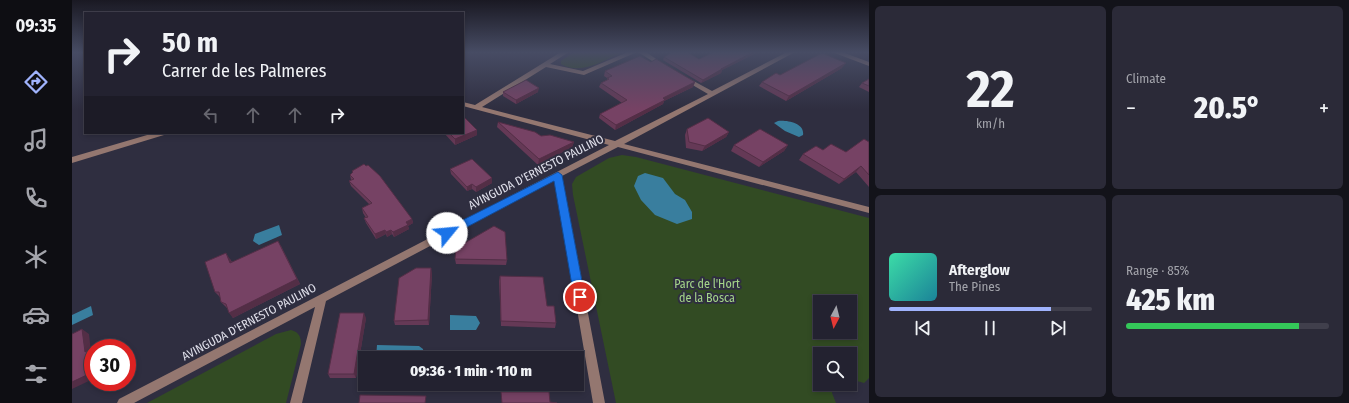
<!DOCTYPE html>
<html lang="en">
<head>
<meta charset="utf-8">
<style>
  body { margin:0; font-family:"Fira Sans Condensed",sans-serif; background:#2b2a38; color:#f1f3f6; height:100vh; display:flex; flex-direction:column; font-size:15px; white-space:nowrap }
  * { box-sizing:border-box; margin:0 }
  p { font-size:13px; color:#a3a4ab }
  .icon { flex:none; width:22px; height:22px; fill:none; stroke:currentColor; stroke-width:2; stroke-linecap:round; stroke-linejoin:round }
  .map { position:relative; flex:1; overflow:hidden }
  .drawer { display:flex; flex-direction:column; gap:6px; padding:6px; background:#13131a; width:480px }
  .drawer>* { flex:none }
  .top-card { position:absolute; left:12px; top:12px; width:380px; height:122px; border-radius:0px; box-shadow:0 2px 6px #0003,0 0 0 1px #403f4c; background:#232230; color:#f1f3f6; overflow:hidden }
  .needle { width:26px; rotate:187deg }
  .tools { position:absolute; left:741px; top:295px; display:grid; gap:8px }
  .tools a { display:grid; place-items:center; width:44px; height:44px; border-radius:0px; background:#232230; box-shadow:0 2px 6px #0003,0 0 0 1px #403f4c; font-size:20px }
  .speed { position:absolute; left:12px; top:339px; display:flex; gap:8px; font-size:20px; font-weight:700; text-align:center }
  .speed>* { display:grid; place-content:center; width:52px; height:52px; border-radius:50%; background:#232230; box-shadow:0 2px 6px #0003,0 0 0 1px #403f4c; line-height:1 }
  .speed .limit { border:6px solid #d22; background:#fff; color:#111 }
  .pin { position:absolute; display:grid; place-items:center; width:34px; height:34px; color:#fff; margin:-17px; border:2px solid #fff; border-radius:50%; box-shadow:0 1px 4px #0007 }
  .me { position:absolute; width:44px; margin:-22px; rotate:62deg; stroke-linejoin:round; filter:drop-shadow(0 0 3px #0008) }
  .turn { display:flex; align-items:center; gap:14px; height:84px; padding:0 12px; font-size:18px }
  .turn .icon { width:52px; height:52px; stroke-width:2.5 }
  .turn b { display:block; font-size:28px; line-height:34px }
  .lanes { display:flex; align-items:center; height:38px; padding:0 12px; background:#0003; justify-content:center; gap:20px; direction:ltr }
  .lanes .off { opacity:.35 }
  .big { font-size:30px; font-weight:800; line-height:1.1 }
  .drawer .widget { flex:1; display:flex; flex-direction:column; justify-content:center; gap:6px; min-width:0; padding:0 14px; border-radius:6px; background:#2b2a38 }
  .drawer .dial { align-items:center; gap:0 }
  .dial b { font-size:52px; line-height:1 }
  .song { display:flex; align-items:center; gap:12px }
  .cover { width:48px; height:48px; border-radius:6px; background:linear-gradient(135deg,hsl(160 70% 55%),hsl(190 70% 35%)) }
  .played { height:4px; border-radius:2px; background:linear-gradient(90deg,#a0b3fd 80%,#403f4c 80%) }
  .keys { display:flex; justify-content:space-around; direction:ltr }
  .heat { display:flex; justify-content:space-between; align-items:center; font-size:22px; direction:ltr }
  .charge { height:6px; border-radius:3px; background:linear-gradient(90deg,#34c759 85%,#403f4c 0) }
  .drawer .tiles { flex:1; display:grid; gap:6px; grid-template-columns:repeat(2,1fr) }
  .trip { position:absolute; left:286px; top:351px; width:226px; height:40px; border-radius:0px; background:#232230; box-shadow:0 2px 6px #0003,0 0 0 1px #403f4c; font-weight:800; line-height:40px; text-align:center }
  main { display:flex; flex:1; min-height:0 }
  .menu { display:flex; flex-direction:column; width:72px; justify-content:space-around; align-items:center; background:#0e0e13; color:#a3a4ab }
  .menu .icon { width:28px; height:28px }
  .menu .on { color:#a0b3fd }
  .menu b { font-size:18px; color:#f1f3f6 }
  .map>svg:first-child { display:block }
  .green { fill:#324b23; fill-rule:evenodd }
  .water { fill:#397e9e }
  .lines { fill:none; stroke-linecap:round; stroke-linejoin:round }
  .lane { fill:#947770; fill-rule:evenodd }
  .street { fill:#947770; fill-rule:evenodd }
  .wall { fill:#653956 }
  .shaded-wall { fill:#532e46 }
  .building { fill:#764264; stroke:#532e46 }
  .route { fill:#1a73e8; stroke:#114b97 }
  .labels { text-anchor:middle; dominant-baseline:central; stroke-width:4; stroke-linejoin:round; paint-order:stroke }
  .street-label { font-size:12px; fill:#e0e0eb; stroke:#2f2e40 }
  .park-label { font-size:12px; fill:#a5d689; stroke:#2f2e40 }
</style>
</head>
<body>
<main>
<nav class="menu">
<b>09:35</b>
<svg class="icon on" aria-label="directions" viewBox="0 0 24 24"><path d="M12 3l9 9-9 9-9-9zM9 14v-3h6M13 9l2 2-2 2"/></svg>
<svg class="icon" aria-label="music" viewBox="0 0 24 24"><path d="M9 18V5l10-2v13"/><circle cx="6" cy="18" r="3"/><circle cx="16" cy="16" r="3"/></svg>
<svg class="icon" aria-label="phone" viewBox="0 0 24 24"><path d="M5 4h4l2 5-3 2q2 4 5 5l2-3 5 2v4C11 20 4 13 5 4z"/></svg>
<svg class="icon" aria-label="climate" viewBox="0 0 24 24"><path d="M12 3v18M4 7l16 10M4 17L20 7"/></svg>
<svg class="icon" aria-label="car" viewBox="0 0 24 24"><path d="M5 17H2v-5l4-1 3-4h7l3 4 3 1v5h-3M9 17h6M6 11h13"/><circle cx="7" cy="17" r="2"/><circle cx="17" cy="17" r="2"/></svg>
<svg class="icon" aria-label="filters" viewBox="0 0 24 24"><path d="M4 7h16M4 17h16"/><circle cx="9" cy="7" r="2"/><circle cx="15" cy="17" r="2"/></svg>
</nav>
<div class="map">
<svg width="797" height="403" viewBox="0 0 797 403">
  <rect width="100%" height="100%" fill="#2f2e40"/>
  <!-- green -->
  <path class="green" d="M502 52H551C532 60 509 76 489 64V61Z
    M550 155 564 157 797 218V378L792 383 778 379V354H748V384H762L760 393 764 403H544L501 195 500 184 504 177 537 158ZM748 302H778V332H748Z
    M219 330C227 332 229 337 229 344L214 403H75L204 334Z"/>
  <!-- water -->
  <path class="water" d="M706 121C715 120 733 123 731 135L727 137 713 131 702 123Z
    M573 173 591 178 603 194 613 200 620 212V219L605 224 583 215 569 200 562 186 566 176Z
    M207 225 210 235 187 245 181 241 183 234Z
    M19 306 21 315 0 325V315Z
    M378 315 404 316 408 323 404 330H378Z
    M305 345 347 346 351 349 352 358H304Z"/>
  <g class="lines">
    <!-- lane -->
    <path class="lane" d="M82 133H93L92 135 0 163V157Z"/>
    <!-- street -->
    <path class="street" d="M489 52H497L478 64 511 71 556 52H565L512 75 474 67 410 107 543 141 636 94 612 80V78H616L640 91 715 52H723L552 144 797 207V213L546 147 490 176 533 403H521L483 180 254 301 230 403H218L243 307 62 403H45L47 399 537 145 391 106V102L403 105Z
      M566 52H574L593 65 588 66Z
      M760 52H770L797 62V66Z"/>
  </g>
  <!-- wall -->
  <path class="wall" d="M642 52H686L650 70 649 73 629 83 591 60 592 57 627 59Z
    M579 62 623 82 621 87 592 101 591 104 543 130 527 118 528 114 550 103 527 87 529 83 535 80V78L532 76 533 71Z
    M770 68 714 101 687 86 690 82 708 75Z
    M797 79V92L787 87 790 83Z
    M431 92H466L444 104 431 96Z
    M426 122 469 136 502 142 500 147 466 165 425 127Z
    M615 129 657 132 654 137 630 151 614 148 613 135Z
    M405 130V135L383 145 372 133H391Z
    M797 142V187L784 172 767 184 727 160 731 154 751 150 774 152Z
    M662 145H716L712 151 687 167 659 151Z
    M378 169 420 183 404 192 400 189 395 191 379 174Z
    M280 171 340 219 341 223 336 226 337 229 322 237 320 234 315 237 314 234 304 239 294 223 292 218H294L291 213 290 208 298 205 279 186 277 181 279 180 278 175 281 173Z
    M209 246 228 284 161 318 155 308 149 302 148 297 143 292 158 259 160 262Z
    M383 259 435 260 434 265 384 264Z
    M360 273 357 325H323L322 321Z
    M428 276 475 306 484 323 483 328 429 326 427 281Z
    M294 318 284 378H258L256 374Z"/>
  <!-- shaded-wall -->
  <path class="shaded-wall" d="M681 52H686L650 70 649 73 629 83 631 80 649 69Z
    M774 63 770 68 714 101 717 96Z
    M623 82 621 87 592 101 591 104 543 130 544 125 591 98Z
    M467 88 466 92 444 104V100Z
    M405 130V135L383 145V139Z
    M657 132 654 137 630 151 633 146Z
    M502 142 500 147 466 165 467 159Z
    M716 145 712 151 687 167 691 162Z
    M789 166 784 172 767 184 772 179Z
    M420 178V183L404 192V187Z
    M400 184V189L395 191V187Z
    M340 219 341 223 336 226 337 229 322 237 321 232 334 222Z
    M313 230 314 234 304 239 303 234Z
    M319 230 320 234 315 237 314 232Z
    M206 241 228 284 161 318 157 313Z
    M154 253 158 259 162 268 158 263Z
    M359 268 360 273 357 325 356 320Z
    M292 313 294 318 284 378 282 374Z
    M10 329 17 334 19 352V349L21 350V367L13 352Z
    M21 372V379L0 389V382Z"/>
  <!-- building -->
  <path class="building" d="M601 52H615L627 59 642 52H681L649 69H650L631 80 592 57Z
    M750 53 774 63 717 96 690 82 704 73 708 75Z
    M568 56 579 62 584 59 623 82 591 98 593 100 544 125 528 114 555 100 529 83 537 79 535 78 540 76 533 71Z
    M797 79V86L790 83Z
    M454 80 467 88 444 100 431 92Z
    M391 116 405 130 383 139 377 133H391Z
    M636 118 657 132 633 146 617 142 615 129Z
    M426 122 463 132 469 136 478 135 502 142 467 159Z
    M688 129 716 145 691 162 662 145Z
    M792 139 797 142V175L789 166 772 179 731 154 744 146 751 150 759 144 774 152Z
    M400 159 420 178 404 187 400 184 395 187 378 169Z
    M292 164 294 166 296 165 308 176 340 219 334 222 336 225 321 232 319 230 314 232 313 230 303 234 292 218 296 217 290 208 300 203 277 181 282 179 278 175 281 172 280 171Z
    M422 226 433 232 435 260 383 259 384 248Z
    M206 241 225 279 157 313 154 304 149 302 147 292H143L133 262 154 253 158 263Z
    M344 268H359L356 320 322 321 327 278Z
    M428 276 471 277 475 306H482L484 323 429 321Z
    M268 313H292L282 374H256Z
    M10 329 13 352 19 349 21 372 0 382V334Z
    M429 392H477L478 402 485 403H430Z
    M288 395 354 396 353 403H287Z"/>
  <!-- sky -->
  <linearGradient id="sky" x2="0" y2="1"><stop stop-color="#1a1923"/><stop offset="0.48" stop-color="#474c64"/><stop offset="1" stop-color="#474c64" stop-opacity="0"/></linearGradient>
  <rect width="797" height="109" fill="url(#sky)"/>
  <!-- route -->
  <path class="route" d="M486 172 490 175 513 297 512 300 508 302 504 300 502 297 482 181 378 236H371L370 233 371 230Z"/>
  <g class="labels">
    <!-- street labels -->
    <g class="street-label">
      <text transform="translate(464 172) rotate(-27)">AVINGUDA D'ERNESTO PAULINO</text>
      <text transform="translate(177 322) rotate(-28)">AVINGUDA D'ERNESTO PAULINO</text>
    </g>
    <!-- park labels -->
    <g class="park-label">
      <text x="635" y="284">Parc de l'Hort<tspan x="635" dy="14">de la Bosca</tspan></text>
    </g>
  </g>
</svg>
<div class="tools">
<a><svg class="needle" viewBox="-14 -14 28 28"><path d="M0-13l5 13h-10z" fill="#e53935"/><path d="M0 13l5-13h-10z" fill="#a3a4ab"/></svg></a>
<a><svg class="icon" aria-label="search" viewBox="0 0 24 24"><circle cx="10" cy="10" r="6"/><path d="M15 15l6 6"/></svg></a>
</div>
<div class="speed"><div class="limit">30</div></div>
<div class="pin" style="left:508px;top:297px;background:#d93025"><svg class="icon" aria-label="arrive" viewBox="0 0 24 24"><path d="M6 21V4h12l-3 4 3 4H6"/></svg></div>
<svg class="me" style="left:375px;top:233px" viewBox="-20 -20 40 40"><circle r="19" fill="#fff"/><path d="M0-13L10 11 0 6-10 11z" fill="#1a73e8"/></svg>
<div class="trip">09:36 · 1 min · 110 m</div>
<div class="top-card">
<div class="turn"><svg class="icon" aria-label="right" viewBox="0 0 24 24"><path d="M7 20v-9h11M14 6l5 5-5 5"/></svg><div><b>50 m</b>Carrer de les Palmeres</div></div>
<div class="lanes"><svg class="icon off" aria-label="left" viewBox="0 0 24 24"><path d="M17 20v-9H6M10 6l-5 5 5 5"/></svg><svg class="icon off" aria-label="ahead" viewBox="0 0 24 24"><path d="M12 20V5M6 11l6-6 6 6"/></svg><svg class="icon off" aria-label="ahead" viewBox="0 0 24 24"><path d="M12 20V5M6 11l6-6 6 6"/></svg><svg class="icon" aria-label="right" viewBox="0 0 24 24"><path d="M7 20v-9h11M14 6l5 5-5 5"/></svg></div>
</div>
</div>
<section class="drawer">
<div class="tiles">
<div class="widget dial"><b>22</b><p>km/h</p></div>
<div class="widget"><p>Climate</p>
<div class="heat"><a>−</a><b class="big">20.5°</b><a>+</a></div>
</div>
<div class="widget">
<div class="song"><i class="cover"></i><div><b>Afterglow</b><p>The Pines</p></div></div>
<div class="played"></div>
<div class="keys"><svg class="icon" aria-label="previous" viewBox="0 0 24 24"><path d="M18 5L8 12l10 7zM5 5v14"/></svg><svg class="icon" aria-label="pause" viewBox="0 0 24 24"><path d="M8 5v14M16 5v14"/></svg><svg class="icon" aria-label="next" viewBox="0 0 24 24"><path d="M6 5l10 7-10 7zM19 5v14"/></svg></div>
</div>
<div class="widget"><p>Range · 85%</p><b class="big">425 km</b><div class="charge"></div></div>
</div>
</section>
</main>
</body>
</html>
